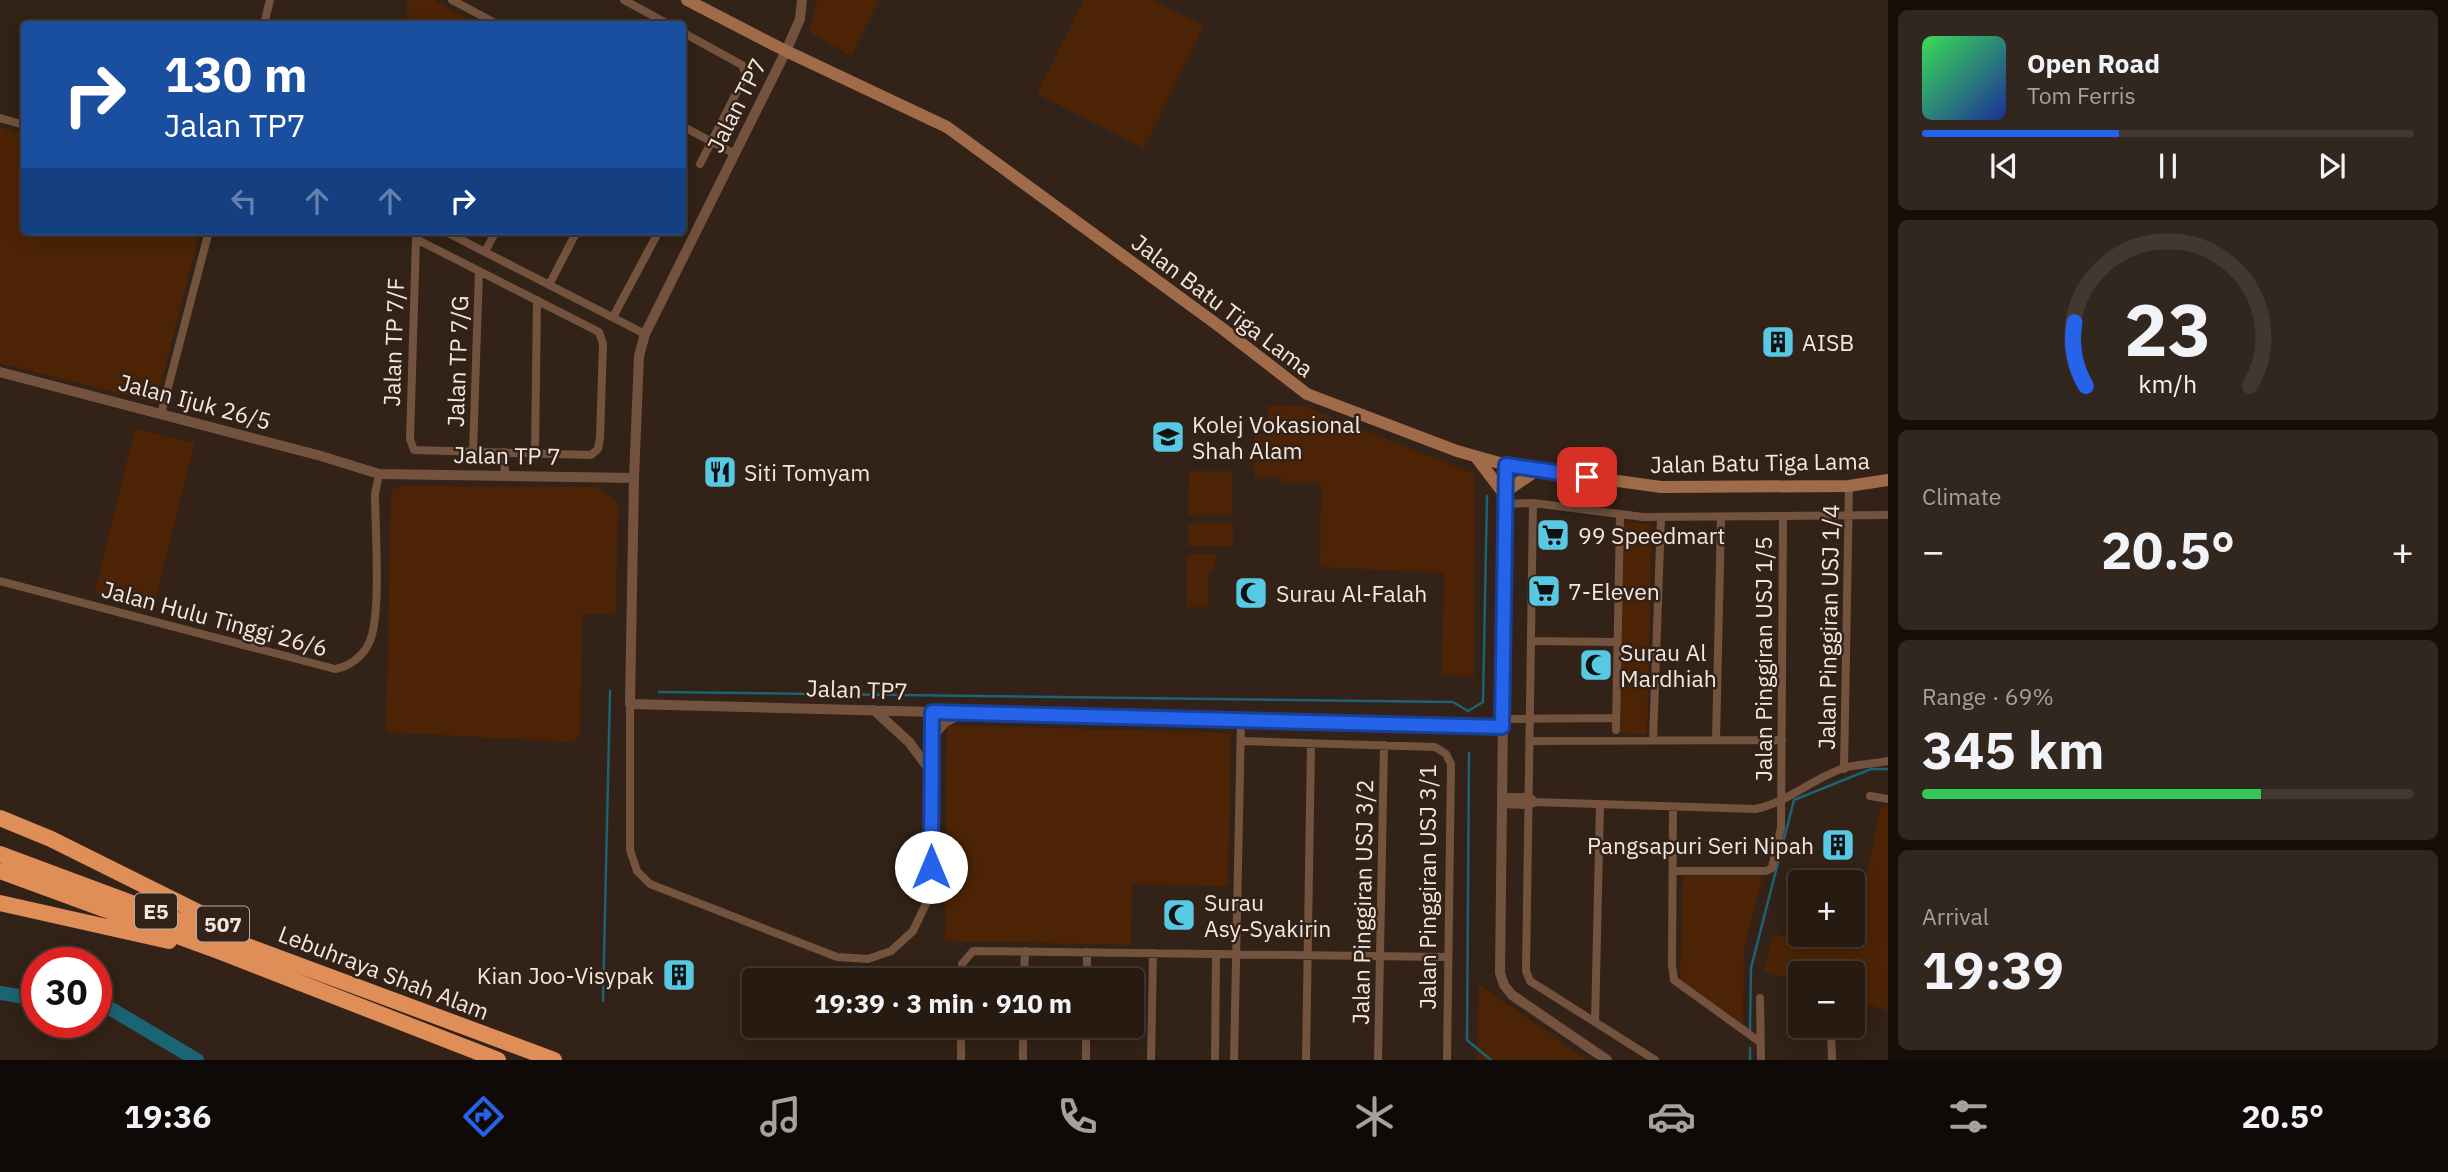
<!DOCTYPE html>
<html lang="en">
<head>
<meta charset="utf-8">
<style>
  body { margin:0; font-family:"IBM Plex Sans",sans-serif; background:#32271f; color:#f1f3f6; height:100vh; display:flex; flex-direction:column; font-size:26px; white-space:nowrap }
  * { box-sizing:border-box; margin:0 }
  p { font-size:23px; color:#a4a19f }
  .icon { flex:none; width:38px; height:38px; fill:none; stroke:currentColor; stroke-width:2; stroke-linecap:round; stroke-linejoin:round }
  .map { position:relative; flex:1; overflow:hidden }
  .side { display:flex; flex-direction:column; gap:10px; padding:10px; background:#150e09; width:560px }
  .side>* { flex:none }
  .hud { position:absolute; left:21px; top:21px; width:665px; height:214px; border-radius:7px; box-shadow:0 4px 18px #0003,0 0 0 2px #423831; background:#1a4fa0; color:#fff; overflow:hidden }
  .buttons { position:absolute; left:1788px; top:870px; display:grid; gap:14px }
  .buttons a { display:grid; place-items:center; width:77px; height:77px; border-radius:7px; background:#261a11; box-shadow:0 4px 18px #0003,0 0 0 2px #423831; font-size:35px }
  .speed { position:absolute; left:21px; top:947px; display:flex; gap:14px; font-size:35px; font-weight:700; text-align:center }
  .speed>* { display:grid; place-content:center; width:91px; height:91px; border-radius:50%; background:#261a11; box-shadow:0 4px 18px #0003,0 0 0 2px #423831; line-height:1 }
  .speed .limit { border:10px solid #d22; background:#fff; color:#111 }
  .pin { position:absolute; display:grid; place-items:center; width:60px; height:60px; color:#fff; margin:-30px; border-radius:14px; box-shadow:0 4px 10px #0006 }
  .me { position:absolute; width:77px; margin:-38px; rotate:0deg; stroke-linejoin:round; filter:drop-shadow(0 0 5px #0008) }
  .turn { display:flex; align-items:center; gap:24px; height:147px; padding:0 28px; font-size:32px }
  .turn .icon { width:91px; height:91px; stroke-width:2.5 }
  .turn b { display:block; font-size:49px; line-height:60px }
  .lanes { display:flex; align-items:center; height:66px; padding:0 28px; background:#0003; justify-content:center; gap:35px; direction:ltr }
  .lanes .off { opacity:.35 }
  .big { font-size:52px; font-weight:700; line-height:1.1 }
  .side .tile { flex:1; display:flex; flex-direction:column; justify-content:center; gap:10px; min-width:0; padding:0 24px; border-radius:10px; background:#32271f }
  .side .dial { align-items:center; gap:0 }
  .dial svg { height:182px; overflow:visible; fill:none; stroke:#423831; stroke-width:7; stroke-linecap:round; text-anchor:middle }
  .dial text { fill:#f1f3f6; stroke:none }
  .song { display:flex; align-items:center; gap:21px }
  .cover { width:84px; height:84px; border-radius:10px; background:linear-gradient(135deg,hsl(130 70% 55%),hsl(230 70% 35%)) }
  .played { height:7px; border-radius:4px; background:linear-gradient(90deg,#2563eb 40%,#423831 40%) }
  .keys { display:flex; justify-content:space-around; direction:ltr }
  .heat { display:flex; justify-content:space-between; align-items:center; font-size:38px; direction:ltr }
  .charge { height:10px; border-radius:5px; background:linear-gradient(90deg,#34c759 69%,#423831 0) }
  .trip { position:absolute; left:742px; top:968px; width:402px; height:70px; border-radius:7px; background:#261a11; box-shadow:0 4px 18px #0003,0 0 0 2px #423831; font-weight:700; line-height:70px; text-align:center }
  .tabs { display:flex; height:112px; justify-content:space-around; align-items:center; background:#0f0a07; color:#a4a19f }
  .tabs .icon { width:49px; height:49px }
  .tabs .on { color:#2563eb }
  .tabs b { font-size:32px; color:#f1f3f6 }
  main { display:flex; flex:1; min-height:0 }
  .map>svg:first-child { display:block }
  .green { fill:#4c2405 }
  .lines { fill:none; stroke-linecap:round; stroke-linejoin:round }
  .stream { stroke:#1b6474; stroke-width:2.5 }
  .river { stroke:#1b6474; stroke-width:14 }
  .minor { stroke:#74533e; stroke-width:8 }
  .tertiary { stroke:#74533e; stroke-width:10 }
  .secondary { stroke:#9f6b49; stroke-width:12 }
  .motorway { stroke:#df8e57; stroke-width:16 }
  .route-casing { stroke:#184099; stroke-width:18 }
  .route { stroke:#2563eb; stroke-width:12 }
  .labels { text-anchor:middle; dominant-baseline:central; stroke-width:5; stroke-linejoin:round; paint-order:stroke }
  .shield { fill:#322217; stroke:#b9aca4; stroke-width:2 }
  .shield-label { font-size:21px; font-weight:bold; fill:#f3e7e0 }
  .street-label { font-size:23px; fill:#f3e7e0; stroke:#322217 }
  .poi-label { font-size:23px; fill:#f3e7e0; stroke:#322217; text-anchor:start }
</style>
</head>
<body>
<main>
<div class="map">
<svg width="1888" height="1060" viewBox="0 0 1888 1060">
  <rect width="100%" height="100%" fill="#322217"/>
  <!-- green -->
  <path class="green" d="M407 0H434L477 24H407Z
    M817 0H879L851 56 809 32Z
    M1084 0H1152L1204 26 1144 148 1037 94Z
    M0 127 24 134V231H200L156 403 0 363Z
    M1268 406H1304L1475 474 1474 676 1442 675 1444 573 1320 567 1321 483H1282V477H1254L1255 435 1268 434Z
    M135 428 195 443 153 609 94 593Z
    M1189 471H1232V515H1188Z
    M398 486 599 487 618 503 616 613 582 614 580 736 572 742 386 732 391 492Z
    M1623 520 1652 526 1647 734 1620 733Z
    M1188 523H1233V547L1188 546Z
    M1187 554H1215V571L1209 572 1208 607H1187Z
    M947 725 1231 733 1228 886 1132 884 1131 945 945 941Z
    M1881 805 1888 806V1011L1853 1000V973H1801V983L1764 971 1773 934 1851 950Z
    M1683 876H1763L1744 950 1743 1024 1680 979Z
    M1479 984 1588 1060H1477Z"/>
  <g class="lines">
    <!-- stream -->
    <path class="stream" d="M659 692 1453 702 1468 711 1483 702 1487 496
      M1469 753 1467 1040 1491 1060
      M603 1001 610 691
      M1750 1030 1751 968 1794 800 1871 769H1888
      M1750 1048V1060"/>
    <!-- river -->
    <path class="river" d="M0 993 37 999
      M96 1000 197 1060"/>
    <!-- minor -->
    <path class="minor" d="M452 0 497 24
      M624 0 668 24
      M264 24 270 0
      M682 32 742 65 746 74 700 164
      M0 118 24 125
      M682 126 735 154
      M444 231 645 334
      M416 239 599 332 603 344 600 438 598 449 591 455 414 450 410 439 416 239 419 231
      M485 252 496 231
      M549 285 577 231
      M613 317 659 231
      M161 414 209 231
      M473 451 479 271
      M504 452 505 475
      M535 452 537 300
      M1533 503 1526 971 1530 981 1655 1060
      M1505 504 1533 503 1643 517 1888 515
      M0 581 335 669C349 667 363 656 369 643 382 617 375 527 375 494L379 474
      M1531 641 1617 642
      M630 704V850L637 871 650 884 837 957 868 959 891 951 913 931 931 893 932 712
      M1503 719 1616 718
      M1616 730 1620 515
      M1653 740 1661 517
      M1716 740 1721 517
      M1241 741 1435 747 1446 754 1451 764 1447 1060
      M1529 741 1782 740
      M1844 769 1849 486
      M1870 796 1888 799
      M1501 797H1529L1533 800
      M1501 804 1528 805 1536 802 1755 809C1787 803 1813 778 1844 768 1858 764 1874 764 1888 761
      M1673 807 1672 965 1674 980 1760 1042
      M1673 871H1766L1772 868 1781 828 1783 517
      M962 980V964L973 951 1448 957
      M1024 980 1025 951
      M1087 980V952
      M1760 998 1761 1060
      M1595 1022 1600 804
      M1831 1026 1832 1060
      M961 1060V1026
      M1023 1060V1026
      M1086 1060V1026
      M1151 1060 1153 953
      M1215 1060 1216 954
      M1234 1060 1241 720
      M1306 1060 1311 743
      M1378 1060 1384 745"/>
    <!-- tertiary -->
    <path class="tertiary" d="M802 0 800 19 786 51 645 334 639 356 634 478 630 704 1502 727
      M0 372 321 456 379 474 634 478
      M1506 465 1500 973 1504 985 1512 995 1607 1060
      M874 710 909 742 932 773
      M932 737 945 722 960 714"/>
    <!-- secondary -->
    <path class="secondary" d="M687 0 786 51 947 127 1219 326 1307 394 1457 451 1510 466 1661 487 1849 486 1888 480
      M1476 457 1505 495
      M1505 492 1537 470"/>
    <!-- motorway -->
    <path class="motorway" d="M0 818 51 839 238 932
      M0 854 554 1060
      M0 871 221 952 498 1060
      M0 903 169 941"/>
  </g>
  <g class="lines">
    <defs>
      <path id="route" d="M931 867 932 712 1502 727 1506 465 1587 477"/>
    </defs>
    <!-- route casing -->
    <use href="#route" class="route-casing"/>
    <!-- route -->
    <use href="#route" class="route"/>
  </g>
  <!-- icons -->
  <defs>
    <symbol id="building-square" viewBox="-11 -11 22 22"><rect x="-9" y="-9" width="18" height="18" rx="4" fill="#57c9e2" stroke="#322217"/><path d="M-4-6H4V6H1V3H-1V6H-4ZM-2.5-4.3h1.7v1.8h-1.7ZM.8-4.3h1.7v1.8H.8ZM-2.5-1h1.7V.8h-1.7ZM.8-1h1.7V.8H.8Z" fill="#111"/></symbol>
    <symbol id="school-square" viewBox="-11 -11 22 22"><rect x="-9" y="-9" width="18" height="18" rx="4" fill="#57c9e2" stroke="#322217"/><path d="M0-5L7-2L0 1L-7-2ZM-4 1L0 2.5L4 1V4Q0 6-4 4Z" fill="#111"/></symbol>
    <symbol id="restaurant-square" viewBox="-11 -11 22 22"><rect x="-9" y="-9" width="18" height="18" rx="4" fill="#57c9e2" stroke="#322217"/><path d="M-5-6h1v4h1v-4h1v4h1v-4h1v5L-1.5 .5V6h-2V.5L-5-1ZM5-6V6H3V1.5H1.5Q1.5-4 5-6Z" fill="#111"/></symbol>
    <symbol id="supermarket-square" viewBox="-11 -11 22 22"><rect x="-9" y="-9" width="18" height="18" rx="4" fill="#57c9e2" stroke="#322217"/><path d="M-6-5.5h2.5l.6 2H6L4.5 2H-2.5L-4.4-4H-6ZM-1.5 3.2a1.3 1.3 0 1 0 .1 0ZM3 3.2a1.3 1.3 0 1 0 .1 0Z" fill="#111"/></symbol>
    <symbol id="mosque-square" viewBox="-11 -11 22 22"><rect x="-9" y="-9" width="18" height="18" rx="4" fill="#57c9e2" stroke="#322217"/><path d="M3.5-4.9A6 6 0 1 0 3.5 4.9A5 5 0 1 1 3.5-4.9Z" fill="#111"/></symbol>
  </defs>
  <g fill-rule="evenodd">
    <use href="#building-square" x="1759" y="323" width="38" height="38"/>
    <use href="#school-square" x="1149" y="418" width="38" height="38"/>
    <use href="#restaurant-square" x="701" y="453" width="38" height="38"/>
    <use href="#supermarket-square" x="1534" y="516" width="38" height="38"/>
    <use href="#supermarket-square" x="1525" y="572" width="38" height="38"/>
    <use href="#mosque-square" x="1232" y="574" width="38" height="38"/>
    <use href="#mosque-square" x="1577" y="646" width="38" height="38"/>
    <use href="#building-square" x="1819" y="826" width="38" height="38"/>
    <use href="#mosque-square" x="1160" y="896" width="38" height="38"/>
    <use href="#building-square" x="660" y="956" width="38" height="38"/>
  </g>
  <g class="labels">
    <!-- shield labels -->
    <g class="shield">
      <rect x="135" y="893.5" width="42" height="35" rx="5"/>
      <rect x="197" y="906.5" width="52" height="35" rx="5"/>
    </g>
    <g class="shield-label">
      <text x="156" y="911">E5</text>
      <text x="223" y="924">507</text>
    </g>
    <!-- street labels -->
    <g class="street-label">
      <text transform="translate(736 105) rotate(-63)">Jalan TP7</text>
      <text transform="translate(1223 305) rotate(37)">Jalan Batu Tiga Lama</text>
      <text transform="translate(393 342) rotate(-88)">Jalan TP 7/F</text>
      <text transform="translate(457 361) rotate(-88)">Jalan TP 7/G</text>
      <text transform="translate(195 401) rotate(15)">Jalan Ijuk 26/5</text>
      <text transform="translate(507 455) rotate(1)">Jalan TP 7</text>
      <text transform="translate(1760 462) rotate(-1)">Jalan Batu Tiga Lama</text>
      <text transform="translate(215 618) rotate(15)">Jalan Hulu Tinggi 26/6</text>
      <text transform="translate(1828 627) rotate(-89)">Jalan Pinggiran USJ 1/4</text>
      <text transform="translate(1763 659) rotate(-90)">Jalan Pinggiran USJ 1/5</text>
      <text transform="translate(857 689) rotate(2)">Jalan TP7</text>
      <text transform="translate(1427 887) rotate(-90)">Jalan Pinggiran USJ 3/1</text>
      <text transform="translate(1362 902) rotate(-89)">Jalan Pinggiran USJ 3/2</text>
      <text transform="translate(384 972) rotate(21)">Lebuhraya Shah Alam</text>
    </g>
    <!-- poi labels -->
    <g class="poi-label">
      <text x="1802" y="342">AISB</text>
      <text x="1192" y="424">Kolej Vokasional<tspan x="1192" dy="26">Shah Alam</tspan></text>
      <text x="744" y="472">Siti Tomyam</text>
      <text x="1578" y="535">99 Speedmart</text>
      <text x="1568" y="591">7-Eleven</text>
      <text x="1276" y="593">Surau Al-Falah</text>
      <text x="1620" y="652">Surau Al<tspan x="1620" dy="26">Mardhiah</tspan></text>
      <text x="1814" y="845" text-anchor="end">Pangsapuri Seri Nipah</text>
      <text x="1204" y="902">Surau<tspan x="1204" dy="26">Asy-Syakirin</tspan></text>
      <text x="654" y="975" text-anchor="end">Kian Joo-Visypak</text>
    </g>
  </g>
</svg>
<div class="buttons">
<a>+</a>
<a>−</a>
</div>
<div class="speed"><div class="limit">30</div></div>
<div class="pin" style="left:1587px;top:477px;background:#d93025"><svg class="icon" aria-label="arrive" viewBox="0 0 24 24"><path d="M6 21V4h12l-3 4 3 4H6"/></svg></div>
<svg class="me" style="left:931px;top:867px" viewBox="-20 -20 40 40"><circle r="19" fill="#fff"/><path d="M0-13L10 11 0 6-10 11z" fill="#2563eb"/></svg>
<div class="trip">19:39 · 3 min · 910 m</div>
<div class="hud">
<div class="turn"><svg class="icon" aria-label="right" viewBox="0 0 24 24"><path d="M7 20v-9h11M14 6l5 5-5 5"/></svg><div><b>130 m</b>Jalan TP7</div></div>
<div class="lanes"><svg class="icon off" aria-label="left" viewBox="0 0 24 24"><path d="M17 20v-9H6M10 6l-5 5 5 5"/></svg><svg class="icon off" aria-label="ahead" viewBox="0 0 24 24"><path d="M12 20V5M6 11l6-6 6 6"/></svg><svg class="icon off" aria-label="ahead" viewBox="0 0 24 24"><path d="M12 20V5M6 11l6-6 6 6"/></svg><svg class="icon" aria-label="right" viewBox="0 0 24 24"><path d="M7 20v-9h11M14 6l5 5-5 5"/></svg></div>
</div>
</div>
<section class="side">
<div class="tile">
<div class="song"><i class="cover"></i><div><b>Open Road</b><p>Tom Ferris</p></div></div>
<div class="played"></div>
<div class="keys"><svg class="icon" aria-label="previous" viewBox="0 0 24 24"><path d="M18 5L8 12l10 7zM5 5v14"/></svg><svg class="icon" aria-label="pause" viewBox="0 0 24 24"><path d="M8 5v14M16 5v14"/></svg><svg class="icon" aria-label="next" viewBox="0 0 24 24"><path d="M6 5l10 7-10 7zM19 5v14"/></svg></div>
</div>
<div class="tile dial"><svg viewBox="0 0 100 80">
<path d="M14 69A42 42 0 1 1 86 69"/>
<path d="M14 69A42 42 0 0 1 9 41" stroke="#2563eb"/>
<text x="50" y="56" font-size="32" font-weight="700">23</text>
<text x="50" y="72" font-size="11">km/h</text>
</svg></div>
<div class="tile"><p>Climate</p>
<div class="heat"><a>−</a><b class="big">20.5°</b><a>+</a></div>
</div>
<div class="tile"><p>Range · 69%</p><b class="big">345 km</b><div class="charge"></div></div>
<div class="tile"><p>Arrival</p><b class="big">19:39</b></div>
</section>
</main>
<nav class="tabs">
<b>19:36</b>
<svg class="icon on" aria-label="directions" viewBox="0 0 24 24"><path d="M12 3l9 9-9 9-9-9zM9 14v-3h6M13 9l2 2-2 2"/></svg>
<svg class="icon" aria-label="music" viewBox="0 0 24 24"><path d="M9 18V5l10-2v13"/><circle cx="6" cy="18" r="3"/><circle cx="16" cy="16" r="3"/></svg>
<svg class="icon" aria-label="phone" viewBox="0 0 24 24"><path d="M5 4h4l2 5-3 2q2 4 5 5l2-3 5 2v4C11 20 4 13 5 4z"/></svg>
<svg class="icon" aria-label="climate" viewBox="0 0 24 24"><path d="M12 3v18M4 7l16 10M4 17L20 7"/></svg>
<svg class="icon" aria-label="car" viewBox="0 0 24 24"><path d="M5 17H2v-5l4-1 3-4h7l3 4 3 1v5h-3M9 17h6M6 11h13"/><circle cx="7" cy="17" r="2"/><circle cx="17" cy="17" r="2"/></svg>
<svg class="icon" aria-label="filters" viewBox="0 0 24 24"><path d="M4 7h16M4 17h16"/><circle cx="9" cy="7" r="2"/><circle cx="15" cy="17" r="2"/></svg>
<b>20.5°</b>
</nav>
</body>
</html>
